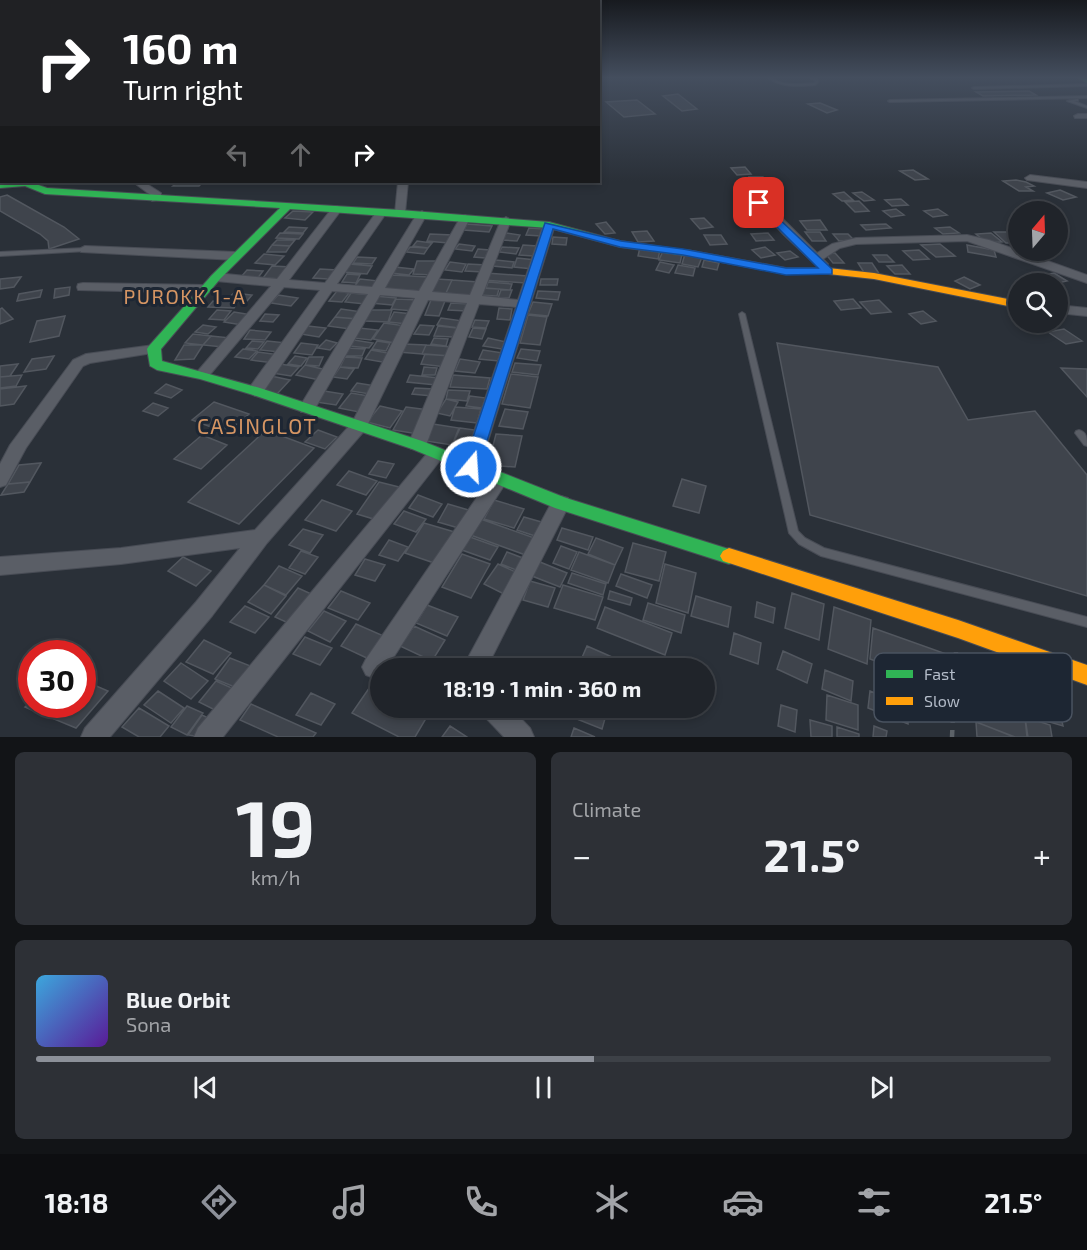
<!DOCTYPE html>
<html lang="en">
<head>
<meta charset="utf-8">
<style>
  body { margin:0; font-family:"Exo 2",sans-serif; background:#2d3036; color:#f1f3f6; height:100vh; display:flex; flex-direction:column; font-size:22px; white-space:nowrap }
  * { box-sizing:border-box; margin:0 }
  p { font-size:20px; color:#a2a4a8 }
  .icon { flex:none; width:33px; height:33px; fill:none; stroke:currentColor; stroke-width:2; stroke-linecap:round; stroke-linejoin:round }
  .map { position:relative; height:737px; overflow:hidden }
  .drawer { display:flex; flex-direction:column; gap:15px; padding:15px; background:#121417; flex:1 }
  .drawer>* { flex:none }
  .top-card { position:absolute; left:0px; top:0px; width:600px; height:183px; box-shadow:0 3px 9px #0003,0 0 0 2px #3d4147; background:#202124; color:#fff; overflow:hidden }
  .needle { width:39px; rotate:19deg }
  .tools { position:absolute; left:1008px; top:201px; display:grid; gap:12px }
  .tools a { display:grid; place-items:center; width:60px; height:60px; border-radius:50%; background:#20242a; box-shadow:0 3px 9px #0003,0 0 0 2px #3d4147; font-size:30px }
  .speed { position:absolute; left:18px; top:640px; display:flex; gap:12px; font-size:30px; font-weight:700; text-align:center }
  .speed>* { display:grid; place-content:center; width:78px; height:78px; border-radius:50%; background:#20242a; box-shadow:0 3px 9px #0003,0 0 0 2px #3d4147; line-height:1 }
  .speed .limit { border:9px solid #d22; background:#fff; color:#111 }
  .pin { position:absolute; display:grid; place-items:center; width:51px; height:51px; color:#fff; margin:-26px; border-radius:12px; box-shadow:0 3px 9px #0006 }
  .me { position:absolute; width:66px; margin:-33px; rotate:18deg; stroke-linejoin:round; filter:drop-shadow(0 0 4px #0008) }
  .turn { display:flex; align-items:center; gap:21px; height:126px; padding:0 24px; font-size:27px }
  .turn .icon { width:78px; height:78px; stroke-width:2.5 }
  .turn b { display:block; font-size:42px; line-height:51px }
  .lanes { display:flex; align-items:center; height:57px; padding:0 24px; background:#0003; justify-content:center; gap:30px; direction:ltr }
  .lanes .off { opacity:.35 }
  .big { font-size:45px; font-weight:700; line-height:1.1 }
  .drawer .card { flex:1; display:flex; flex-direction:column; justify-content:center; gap:9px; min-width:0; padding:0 21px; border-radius:9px; background:#2d3036 }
  .drawer .dial { align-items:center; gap:0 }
  .dial b { font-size:78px; line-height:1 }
  .song { display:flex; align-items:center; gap:18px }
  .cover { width:72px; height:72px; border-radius:9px; background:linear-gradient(135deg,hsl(200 70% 55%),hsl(270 70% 35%)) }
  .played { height:6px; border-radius:3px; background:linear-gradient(90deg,#8c9099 55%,#3d4147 55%) }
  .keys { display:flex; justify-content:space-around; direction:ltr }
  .heat { display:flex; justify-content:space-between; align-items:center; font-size:33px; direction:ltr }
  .drawer .tiles { flex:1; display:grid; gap:15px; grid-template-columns:1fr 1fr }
  .card:last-child { grid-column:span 2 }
  .trip { position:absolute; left:370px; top:658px; width:345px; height:60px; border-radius:30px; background:#20242a; box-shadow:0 3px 9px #0003,0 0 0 2px #3d4147; font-weight:700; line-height:60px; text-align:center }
  .tab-bar { display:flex; height:96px; justify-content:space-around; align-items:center; background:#0d0e11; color:#a2a4a8 }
  .tab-bar .icon { width:42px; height:42px }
  .tab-bar .active { color:#8c9099 }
  .tab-bar b { font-size:27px; color:#f1f3f6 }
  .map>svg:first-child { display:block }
  .building { fill:#3f444c; stroke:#52575f; stroke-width:1.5 }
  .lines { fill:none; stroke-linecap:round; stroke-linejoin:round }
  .lane-casing { stroke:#484c55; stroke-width:2 }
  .street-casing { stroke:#484c55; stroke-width:2 }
  .fast-casing { stroke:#484c55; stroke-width:2 }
  .slow-casing { stroke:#484c55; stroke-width:2 }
  .path { stroke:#5c6268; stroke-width:4.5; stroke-dasharray:7 7; stroke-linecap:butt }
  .lane { fill:#5a5e66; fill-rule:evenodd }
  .street { fill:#5a5e66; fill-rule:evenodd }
  .fast { fill:#30b455; fill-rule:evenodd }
  .slow { fill:#ff9f0a; fill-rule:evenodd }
  .route { fill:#1a73e8; stroke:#114b97; stroke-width:1.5 }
  .labels { text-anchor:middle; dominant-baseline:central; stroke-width:6; stroke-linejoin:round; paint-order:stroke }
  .neighbourhood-label { font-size:20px; letter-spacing:1.5px; fill:#d59563; stroke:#1d2633 }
  .quarter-label { font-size:21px; letter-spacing:1.5px; fill:#d59563; stroke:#1d2633 }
  .key { fill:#1d2633; stroke:#4a5360; stroke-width:1.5 }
  .key-label { font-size:16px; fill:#b4bcc9 }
</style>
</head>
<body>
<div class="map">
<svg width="1087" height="737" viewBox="0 0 1087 737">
  <rect width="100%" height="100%" fill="#2a3038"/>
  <!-- building -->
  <path class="building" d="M1029 91 1036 95 983 96 976 92Z
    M678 94 697 109 682 111 663 96Z
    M637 100 655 114 624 117 606 102Z
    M820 103 837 110 827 113 808 104Z
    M745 167 751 174 737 175 731 168Z
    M913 170 928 179 915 180 900 171Z
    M749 177H763L767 184H752Z
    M1016 180 1026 182 1034 186 1026 187 1033 191H1019L1003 181Z
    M178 182H203L199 186H173Z
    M1060 190 1076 197 1063 200 1047 193Z
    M844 192 853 200 842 201 833 194Z
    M862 192 874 200 864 201 853 193Z
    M7 195 64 227 79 239 49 249 48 241 40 234 0 211V197Z
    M901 199 908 205 892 206 885 200Z
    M859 201 869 211 855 212 845 202Z
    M736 204H753L757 210H739Z
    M896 209 904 215 891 217 883 211Z
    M938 209 947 215 933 217 924 211Z
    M293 211 313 212 305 220 285 218Z
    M704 218 713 227 700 229 691 219Z
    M820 220 827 230H807L800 221Z
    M606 222 615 233 605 234 596 224Z
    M467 224 492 226 489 232 464 230Z
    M886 224 891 228 866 230 861 225Z
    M289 227 307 228 303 233 284 232Z
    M950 227 959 233 943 234 935 228Z
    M529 228 544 229 541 236 526 235Z
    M647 231 654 241 638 242 632 232Z
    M805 232H820L826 241H812Z
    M994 232H1011L1018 238V243H1006Z
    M280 233 303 234 299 239 276 238Z
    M506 233 520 235 517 241 502 240Z
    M768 233 774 240 756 241 751 234Z
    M991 233 1002 242 987 243 976 234Z
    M430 234 452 235 448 243 427 241Z
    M833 234H848L854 240 839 241Z
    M704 235H721L727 244 710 245Z
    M553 237 567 238 566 245 552 244Z
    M277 240H295L290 246 272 245Z
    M417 241 432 243 428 248 413 246Z
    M459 244 475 246 472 251 455 249Z
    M940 244 955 256 936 257 921 245Z
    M272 245 290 246 286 252H267Z
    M523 245 537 246 533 256 519 255Z
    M967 245 994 250 996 257 968 252Z
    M410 247 428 248 424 254 406 252Z
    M502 247 519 248 516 254 499 252Z
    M640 247 660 250 658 259 638 256Z
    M765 247 775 255 761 258 752 250Z
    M478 249 489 250 485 258 474 257Z
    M919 250 929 259 913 260 903 251Z
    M663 251 682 254 680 263 659 260Z
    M790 251 798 257 785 260 777 253Z
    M825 253H835L844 263H833Z
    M264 254 284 256 275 265 255 263Z
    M685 254 702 257 698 267 682 264Z
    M873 255H887L894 262H879Z
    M357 257 376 258 372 264 353 263Z
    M517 258 536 260 533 269 514 267Z
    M496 260 514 262 512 268 493 266Z
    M704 260 719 263 717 270 702 267Z
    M417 261H437L432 275 413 274Z
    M450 262 466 264 462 272 445 270Z
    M660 262 674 265 669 273 656 270Z
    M858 263H872L880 275 865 274Z
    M349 264 372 266 367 274 343 272Z
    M468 264 486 265 483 272 465 271Z
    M678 265 695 268 693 276 675 273Z
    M902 265 910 274H895L887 266Z
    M272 266 291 267 282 279 263 278Z
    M395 267 414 269 409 275 391 273Z
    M320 269 336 270 328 279 313 278Z
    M247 270 263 271 257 279 240 278Z
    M486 273 528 276 526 283 483 280Z
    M1054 273 1067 281 1053 284 1040 276Z
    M347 274 360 275 356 283 342 282Z
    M392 275 428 277 421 291 384 289Z
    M21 277 14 287 0 289V279Z
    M964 277 980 285 970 289 955 281Z
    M360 279 379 281 374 289 354 287Z
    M436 279 452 280 446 293 429 292Z
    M541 279H558L557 285H540Z
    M452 280 478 282 472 296 446 293Z
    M488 282 512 284 510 290 486 288Z
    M70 287 69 295 54 298 55 289Z
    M480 288 499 289 497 296 478 295Z
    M42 290 40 297 17 301 19 294Z
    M501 290H512L509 298H498Z
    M337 291 349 293 342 302 329 301Z
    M538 291 560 292 558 300 536 298Z
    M234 293 252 295 247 301 227 299Z
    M351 293 371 295 365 304 345 302Z
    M278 295 298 298 291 306 271 303Z
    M375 296 396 298 392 305 371 303Z
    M396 299 419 300 414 311 391 309Z
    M853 299 861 308 841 310 834 301Z
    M431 300 445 301 439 316 425 315Z
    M879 300 891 312 871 314 860 302Z
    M213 301 238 302 234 308 208 307Z
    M533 302 552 304 548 316 528 314Z
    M451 303 470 304 467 311 448 310Z
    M2 308 13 319 0 324V309Z
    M499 308 512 309 510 320 497 319Z
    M341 309 362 312 357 319 335 317Z
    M217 310 231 311 224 320 209 319Z
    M370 310H392L388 322 365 321Z
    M923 311 936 321 921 324 909 314Z
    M234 312 252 315 242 325 224 322Z
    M394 312 412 314 407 324 389 322Z
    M265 314 279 315 273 322 260 321Z
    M528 315 547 317 540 345 520 343Z
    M65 316 59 336 30 342 37 321Z
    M335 317 357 319 350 329 328 326Z
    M441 318 463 321 459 328 437 325Z
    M475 320 489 321 486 328 472 327Z
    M384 323 406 326 395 343 373 339Z
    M203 325 216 327 208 334 195 332Z
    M420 325 434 326 429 335 414 334Z
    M308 326 326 328 319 337 301 334Z
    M438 326 457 328 453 337 434 336Z
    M359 328 378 330 371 340 353 338Z
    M473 328 486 329 482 339 469 337Z
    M1064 329 1082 341 1066 344 1048 332Z
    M250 330 271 332 265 340 244 339Z
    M193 334 211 336 203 345 185 343Z
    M211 336 231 338 223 347 203 345Z
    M434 338 448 339 446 346 431 344Z
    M488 338 506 342 502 349 483 346Z
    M326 340 337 343 330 350 318 348Z
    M354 340 373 343 369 348 349 346Z
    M252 341 264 342 258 349 246 348Z
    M267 341 287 343 280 352 260 350Z
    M377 341 390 343 386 351 372 349Z
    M301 343 318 345 312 355 294 353Z
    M777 343 938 367 968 420 1035 411 1087 475V596L810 515Z
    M403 344 426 345 422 354 399 352Z
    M184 345H203L194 359 175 360Z
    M426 345 453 347 450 356 422 354Z
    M347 348 365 349 362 356H343Z
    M243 349 257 351 249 359 235 357Z
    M521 349 540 351 537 361 517 358Z
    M371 350 393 354 388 363 365 359Z
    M483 350 503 353 499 361 479 359Z
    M258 352 280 355 274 363 251 360Z
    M425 354 450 356 446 367 421 364Z
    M54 356 46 369 24 372 32 359Z
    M295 356 307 358 301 366 288 364Z
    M309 357H323L319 366 305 365Z
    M345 357 362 358 358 368 340 367Z
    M460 359 480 362 475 373 455 371Z
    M515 363 541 365 538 375 512 372Z
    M18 364 10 376 0 377V366Z
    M280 364 299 367 291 376 272 373Z
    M305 365 327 370 319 380 296 375Z
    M340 367 354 369 347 379 333 377Z
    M424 367 437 368 435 375H422Z
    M1061 368 1087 369V397Z
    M511 374 538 377 530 408 502 404Z
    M22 375 16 386 0 388V377Z
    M410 375 439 378 436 385 407 382Z
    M453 375 490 378 487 389 450 387Z
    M271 376 290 380 277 394 258 390Z
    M357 383 376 386 370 394 351 391Z
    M166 384 182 390 171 398 155 393Z
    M26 386 14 404 0 406V389Z
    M415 388 434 389 432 396 412 394Z
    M448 390 470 391 467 401 446 399Z
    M324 391 343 394 336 405 316 402Z
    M351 393 369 396 359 412 339 408Z
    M470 396 486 398 482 408 466 406Z
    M446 399 458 402 450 416 437 413Z
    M214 402 249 414 227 433 192 420Z
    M153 403 168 408 158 416 143 411Z
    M380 406 402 411 390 428 367 422Z
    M406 407 430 410 418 434 393 430Z
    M455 407 481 409 477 423 451 420Z
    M505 409 528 412 523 429 499 426Z
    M433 424 459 428 452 445 426 441Z
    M460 428 482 431 475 448 453 444Z
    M266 430 314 448 239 524 188 502Z
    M318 430 337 437 325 449 305 442Z
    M496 434 522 436 515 467 488 465Z
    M202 435 227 445 201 469 174 459Z
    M378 461 394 464 386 478 369 474Z
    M41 463 30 482 8 484 19 465Z
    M349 471 377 481 366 495 337 485Z
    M682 479 706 486 699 513 673 506Z
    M30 482 24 492 1 495 8 484Z
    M379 482 399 487 377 520 357 514Z
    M418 495 442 504 433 517 409 508Z
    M322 500 352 511 336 531 305 520Z
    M494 500 524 509 514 528 484 519Z
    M448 504 472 511 462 529 438 522Z
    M404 511 426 519 416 532 394 524Z
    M475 517 540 540 531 557 465 533Z
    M524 517 545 523 538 537 517 530Z
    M424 523 458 533 440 565 405 553Z
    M562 528 593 537 588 550 557 540Z
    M303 529 323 535 310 553 289 545Z
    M470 537 498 547 490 560 462 550Z
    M596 538 623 548 615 565 588 554Z
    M389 540 408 547 398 561 379 555Z
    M633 543 666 552 659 581 625 572Z
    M561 546 577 552 569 569 553 563Z
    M301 551 318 557 305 574 289 568Z
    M507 552 528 560 521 572 501 564Z
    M579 552 615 565 608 583 571 570Z
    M462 554 490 564 471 598 442 587Z
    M183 557 211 571 196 586 168 571Z
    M365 559 385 565 375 581 355 575Z
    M540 562 567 573 560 587 532 576Z
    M498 564 520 574 506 595 484 584Z
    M665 564 696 573 688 613 656 603Z
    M279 566 302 576 286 595 264 585Z
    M572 573 606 584 603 595 568 583Z
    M621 574 652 585 647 598 616 586Z
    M530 581 555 588 548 607 523 600Z
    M264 585 286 596 271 614 248 602Z
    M563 585 603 597 595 620 554 608Z
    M298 588 318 597 295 626 275 617Z
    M341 591 370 603 358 620 328 608Z
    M610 591 632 598 630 605 608 599Z
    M792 593 824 604 819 640 785 628Z
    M696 596 731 607 728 627 691 616Z
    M757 602 775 608 773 623 755 617Z
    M648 603 685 615 681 633 643 620Z
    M427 605 458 617 447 636 416 623Z
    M245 606 269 617 255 633 230 622Z
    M605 607 672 633 665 655 597 628Z
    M834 607 871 620 867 664 828 649Z
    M324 611 346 621 330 642 308 631Z
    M356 624 386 637 371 660 341 646Z
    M414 626 445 640 432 661 400 646Z
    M873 628 949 655V688L870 659Z
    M734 633 761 643 758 664 730 654Z
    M305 637 332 648 320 665 293 654Z
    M204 640 231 653 213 674 186 662Z
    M587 646 628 664 627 669H577Z
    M783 651 812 664 807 683 777 669Z
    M230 658 258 669 242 690 215 679Z
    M181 663 208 681 191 699 164 681Z
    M825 670 853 681 851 701 822 689Z
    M216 681 234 689 217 711 199 702Z
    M374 681 381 685V708L431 710 415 737H399L352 713Z
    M87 682 108 691 76 728 54 719 66 705H82V687Z
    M158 691 184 708 171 723 144 705Z
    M870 691 908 707V724L868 708Z
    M311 693 335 704 321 725 296 715Z
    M827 695 858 705V730L826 720Z
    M1032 696 1058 704 1063 726 1036 718Z
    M32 701V705H59L48 717 25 707Z
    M978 701 1025 718 1027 737H1014L979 723Z
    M251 704 316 733 313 737H278L240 720Z
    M781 705 797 710 795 732 778 726Z
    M187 706 203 713 187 735 171 727Z
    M139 708 169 726 160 737H139L122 727Z
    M581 708H608L602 729 577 719Z
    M202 715 214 721 202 737 188 735Z
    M1025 717 1050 725 1052 737H1028Z
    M810 720 832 726V737H811Z
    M976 722 1015 737H977Z
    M450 726 467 737H442Z
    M874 726 887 731 886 737H873Z
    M837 727 859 734V737H837Z
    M574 728 595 737H571Z"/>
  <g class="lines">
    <defs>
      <path id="lane" d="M768 78C774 79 777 81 783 83 793 85 804 84 814 83L815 81 810 78H815L819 81 815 85C799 86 782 88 768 78Z
        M1087 84V86L974 89 972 88 974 87Z
        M1087 96V98L890 102 888 101 890 100Z
        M1078 99V101H1074L1087 106V108L1067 101Z
        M85 248 88 250 87 251 0 256V252Z
        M742 312 745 314 798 531 805 538 824 548 1087 617V627L821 556 799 544 789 533 739 314Z
        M1079 430C1087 432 1087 439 1087 446L1084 445 1075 433 1076 431Z"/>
      <path id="street" d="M1078 114H1087V118H1075L1074 116Z
        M1030 175 1087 182V188L1027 180 1025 178Z
        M133 182H144L161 193V199L152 201V196Z
        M398 182H408L405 213 400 216 395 213Z
        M743 187H751L817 253 832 244 856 238 967 235 989 240 1087 275V283L967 241 856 244 840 248 823 259 828 264 826 267H818L784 235 743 191Z
        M337 206 342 209 289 280 325 283 378 210 382 209 387 212 337 284 372 287 417 214 422 211 427 214 385 288 419 291 460 218 465 215 470 218 432 292 470 295 501 220 506 217 511 220 482 296 518 300 543 225 549 222 555 225 480 467 477 472 471 474 465 472 462 467 516 307 479 304 426 445 423 449H411L408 445 467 303 428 300 365 430 267 543 212 616 110 737H81L85 728 196 602 240 548 121 564 0 575V557L121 548 255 530 352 423 415 298 380 295 313 412H301L299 408 368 294 332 291 261 395 255 396 247 391 320 290 284 287 207 378H197L194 375 197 372 271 286 216 281 210 277 216 273 277 279 333 207Z
        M85 246 236 252 242 256 236 260 81 252V248Z
        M83 283 206 285 212 289 206 293 78 290 77 287 78 284Z
        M1058 305 1087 308V316L1058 313Z
        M154 345 161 349 159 352 90 363 83 366 26 448 6 485 0 487V464L10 445 73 360 86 354Z
        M436 448 442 450 445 454 442 458 223 737H194L198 728 430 450Z
        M499 472 505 474 508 479 505 484 386 669H381V675L374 678 366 675 362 667 366 659 493 474Z
        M561 496 568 498 570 503 486 669H462L554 498Z
        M482 708H511L530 728 534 737H504L485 717Z"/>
      <path id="fast" d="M1079 78H1087V83Z
        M0 182H30L47 188 400 210 549 222 620 241 691 251 692 253 687 256 620 247 549 228 290 209 220 279 161 349 162 361 260 388 422 441 566 498 735 551 738 556 735 561 729 564 555 508 412 449 250 394 200 379 157 370 150 366 147 349 149 346 212 275 280 208 45 194 25 186 0 188Z"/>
      <path id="slow" d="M687 250 786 268H828L874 273 1018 301V308L874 279 828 274H786L683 255 682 253Z
        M729 548 958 620 1087 665V685L958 638 723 561 720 556 723 551Z"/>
    </defs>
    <!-- lane casing -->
    <use href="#lane" class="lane-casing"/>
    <!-- street casing -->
    <use href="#street" class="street-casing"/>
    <!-- fast casing -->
    <use href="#fast" class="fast-casing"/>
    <!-- slow casing -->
    <use href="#slow" class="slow-casing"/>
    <!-- path -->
    <path class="path" d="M952 737 956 652"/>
    <!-- lane -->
    <use href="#lane" class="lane"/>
    <!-- street -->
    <use href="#street" class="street"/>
    <!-- fast -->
    <use href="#fast" class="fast"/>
    <!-- slow -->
    <use href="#slow" class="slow"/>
  </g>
  <!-- sky -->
  <linearGradient id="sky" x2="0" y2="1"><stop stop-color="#171a1f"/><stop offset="0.43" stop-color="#444e5e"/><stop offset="1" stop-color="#444e5e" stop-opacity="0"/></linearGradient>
  <rect width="1087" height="181" fill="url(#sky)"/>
  <!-- route -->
  <path class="route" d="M759 200 832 269V274L786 275 683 255 620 247 553 229 479 467 477 471H465L463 467 545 223 621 241 683 249 786 268H818L755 205V201Z"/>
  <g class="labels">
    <!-- neighbourhood labels -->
    <g class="neighbourhood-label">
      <text x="185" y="296">PUROKK 1-A</text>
    </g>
    <!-- quarter labels -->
    <g class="quarter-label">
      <text x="257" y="425">CASINGLOT</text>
    </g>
  </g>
  <!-- legend -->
  <rect x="874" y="653" width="198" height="69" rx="9" class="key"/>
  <rect x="886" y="670" width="27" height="8" fill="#30b455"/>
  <rect x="886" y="697" width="27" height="8" fill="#ff9f0a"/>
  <g class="key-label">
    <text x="924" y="680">Fast</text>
    <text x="924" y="707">Slow</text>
  </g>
</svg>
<div class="tools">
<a><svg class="needle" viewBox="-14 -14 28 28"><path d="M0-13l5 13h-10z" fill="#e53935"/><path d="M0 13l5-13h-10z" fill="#a2a4a8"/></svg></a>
<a><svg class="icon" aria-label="search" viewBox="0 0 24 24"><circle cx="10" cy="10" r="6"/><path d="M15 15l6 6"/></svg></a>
</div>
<div class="speed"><div class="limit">30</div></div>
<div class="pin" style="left:759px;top:203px;background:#d93025"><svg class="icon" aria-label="arrive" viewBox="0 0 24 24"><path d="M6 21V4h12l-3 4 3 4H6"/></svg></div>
<svg class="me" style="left:471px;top:467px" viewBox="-20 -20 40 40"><circle r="17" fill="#1a73e8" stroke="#fff" stroke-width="3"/><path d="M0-11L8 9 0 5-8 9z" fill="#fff"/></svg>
<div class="trip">18:19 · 1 min · 360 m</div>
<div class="top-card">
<div class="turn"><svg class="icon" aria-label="right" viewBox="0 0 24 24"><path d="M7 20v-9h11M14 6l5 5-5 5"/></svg><div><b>160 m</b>Turn right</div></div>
<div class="lanes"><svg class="icon off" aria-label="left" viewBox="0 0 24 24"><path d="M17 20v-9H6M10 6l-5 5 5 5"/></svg><svg class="icon off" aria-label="ahead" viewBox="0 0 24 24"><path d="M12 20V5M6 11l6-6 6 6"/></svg><svg class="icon" aria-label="right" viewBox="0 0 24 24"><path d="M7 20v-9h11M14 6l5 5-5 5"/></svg></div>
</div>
</div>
<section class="drawer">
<div class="tiles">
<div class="card dial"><b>19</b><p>km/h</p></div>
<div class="card"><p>Climate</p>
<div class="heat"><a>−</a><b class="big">21.5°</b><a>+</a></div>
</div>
<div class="card">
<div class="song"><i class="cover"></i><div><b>Blue Orbit</b><p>Sona</p></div></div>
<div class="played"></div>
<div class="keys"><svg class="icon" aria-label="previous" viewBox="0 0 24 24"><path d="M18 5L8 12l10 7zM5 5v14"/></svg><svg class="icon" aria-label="pause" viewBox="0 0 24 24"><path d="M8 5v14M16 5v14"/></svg><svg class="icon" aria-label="next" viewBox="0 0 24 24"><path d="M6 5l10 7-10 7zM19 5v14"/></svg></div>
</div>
</div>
</section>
<nav class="tab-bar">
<b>18:18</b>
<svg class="icon active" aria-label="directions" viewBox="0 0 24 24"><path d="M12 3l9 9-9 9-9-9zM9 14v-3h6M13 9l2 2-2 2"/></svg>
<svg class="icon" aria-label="music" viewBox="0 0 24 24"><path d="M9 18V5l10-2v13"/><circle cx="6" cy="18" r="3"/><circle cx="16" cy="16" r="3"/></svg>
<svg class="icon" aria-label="phone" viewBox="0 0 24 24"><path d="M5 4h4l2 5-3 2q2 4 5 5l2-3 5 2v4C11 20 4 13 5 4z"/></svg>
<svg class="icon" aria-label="climate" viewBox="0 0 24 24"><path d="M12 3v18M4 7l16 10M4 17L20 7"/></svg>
<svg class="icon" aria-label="car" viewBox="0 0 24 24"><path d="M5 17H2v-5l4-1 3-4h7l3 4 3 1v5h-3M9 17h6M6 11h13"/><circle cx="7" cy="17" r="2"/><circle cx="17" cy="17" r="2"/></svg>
<svg class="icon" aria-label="filters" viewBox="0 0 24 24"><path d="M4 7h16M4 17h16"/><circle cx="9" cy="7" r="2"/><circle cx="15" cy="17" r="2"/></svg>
<b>21.5°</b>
</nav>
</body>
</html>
